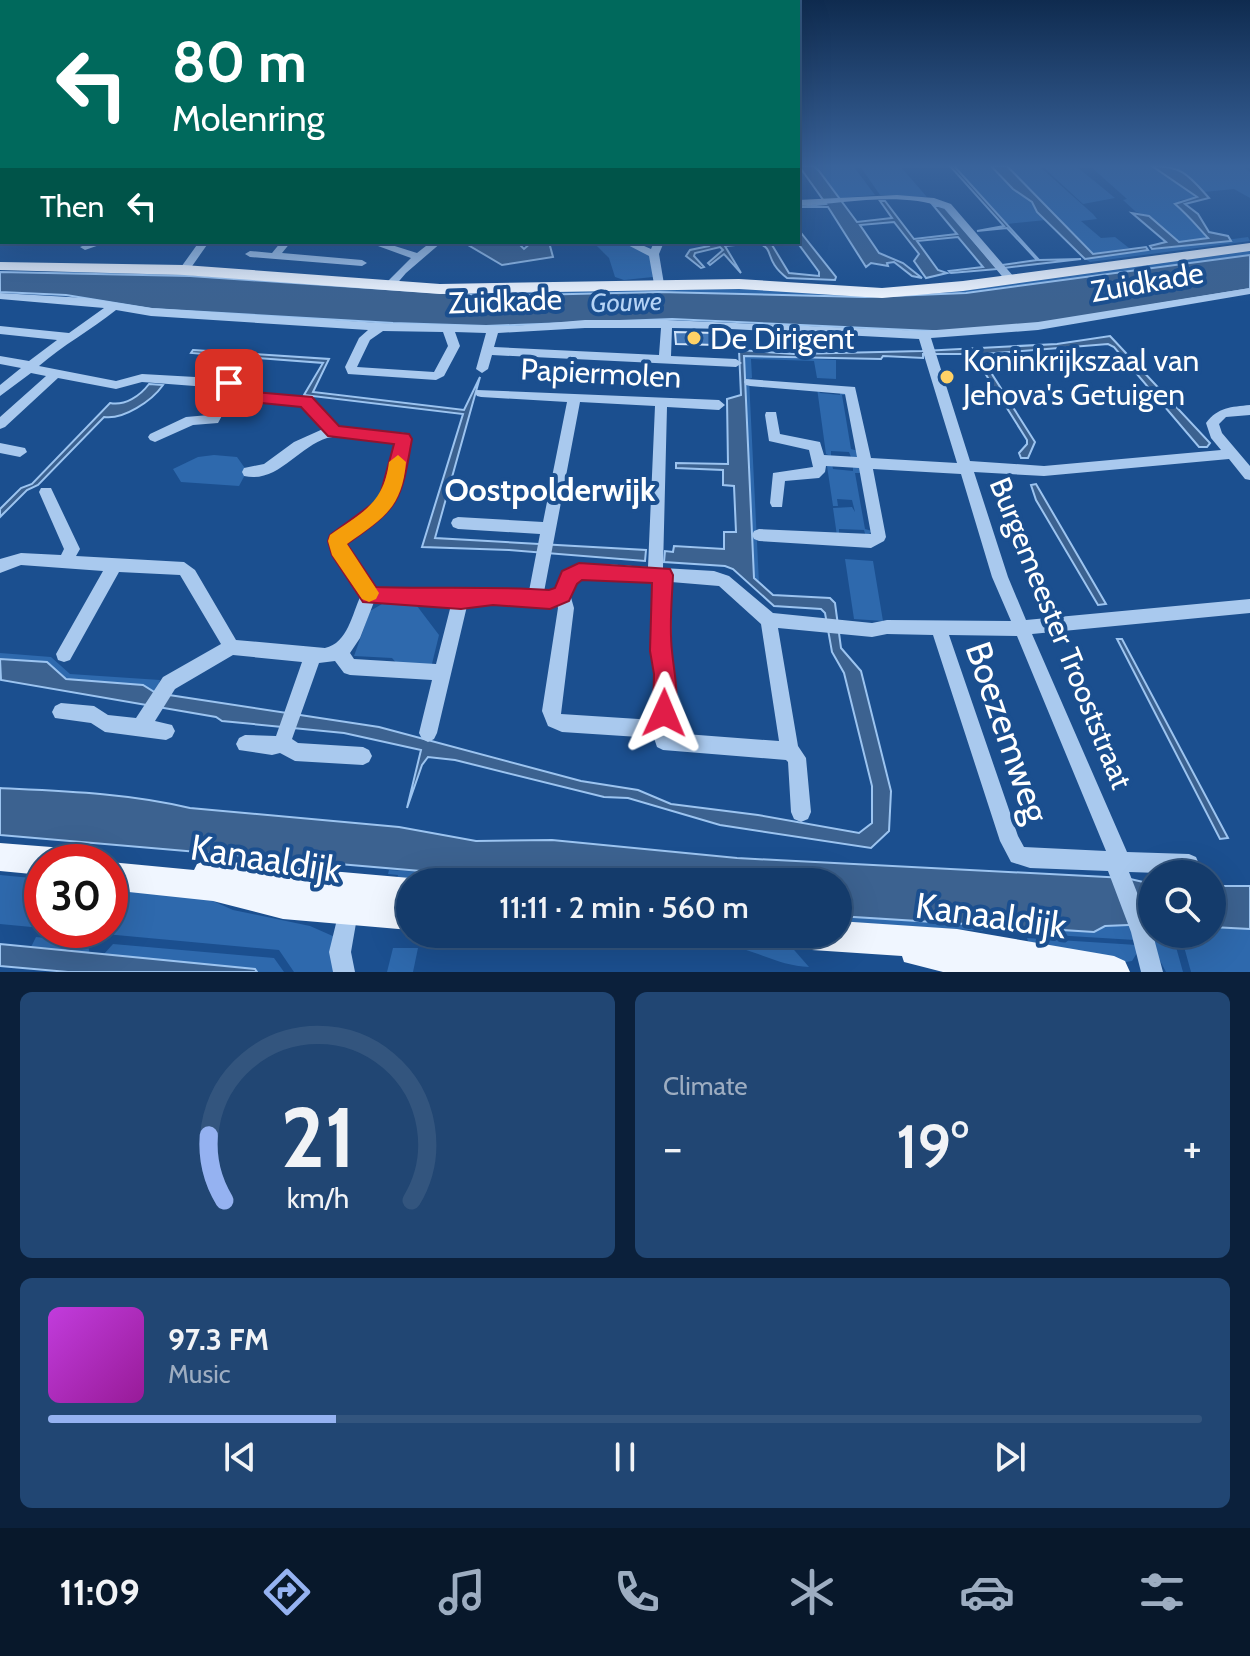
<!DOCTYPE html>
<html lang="en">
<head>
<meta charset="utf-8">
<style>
  body { margin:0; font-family:Cabin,sans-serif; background:#214673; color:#f1f3f6; height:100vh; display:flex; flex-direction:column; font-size:30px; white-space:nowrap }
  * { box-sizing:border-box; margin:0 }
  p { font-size:26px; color:#9dadc1 }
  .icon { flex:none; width:44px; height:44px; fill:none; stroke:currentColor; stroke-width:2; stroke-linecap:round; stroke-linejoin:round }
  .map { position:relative; height:972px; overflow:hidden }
  .panel { display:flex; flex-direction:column; gap:20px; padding:20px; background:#0b203b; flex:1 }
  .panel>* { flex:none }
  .top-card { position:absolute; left:0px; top:0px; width:800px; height:244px; box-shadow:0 8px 32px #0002,0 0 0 2px #33557e; background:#00695c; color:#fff; overflow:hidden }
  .tools { position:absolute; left:1138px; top:860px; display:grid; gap:16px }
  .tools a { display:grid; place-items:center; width:88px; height:88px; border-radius:50%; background:#143b6b; box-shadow:0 8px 32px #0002,0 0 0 2px #33557e; font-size:40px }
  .speed { position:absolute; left:24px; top:844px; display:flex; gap:16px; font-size:40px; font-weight:700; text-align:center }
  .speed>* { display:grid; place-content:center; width:104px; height:104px; border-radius:50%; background:#143b6b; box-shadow:0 8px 32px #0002,0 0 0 2px #33557e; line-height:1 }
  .speed .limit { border:12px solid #d22; background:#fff; color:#111 }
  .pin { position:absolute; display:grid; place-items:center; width:68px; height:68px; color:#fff; margin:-34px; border-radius:16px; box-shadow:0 4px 12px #0006 }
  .me { position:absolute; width:88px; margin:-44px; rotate:1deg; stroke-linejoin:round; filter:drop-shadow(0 0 6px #0008) }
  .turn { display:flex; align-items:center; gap:28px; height:168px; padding:0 40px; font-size:36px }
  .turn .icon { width:104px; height:104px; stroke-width:2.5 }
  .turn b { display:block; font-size:56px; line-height:68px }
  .then { display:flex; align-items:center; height:76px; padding:0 40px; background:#0003; gap:16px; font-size:30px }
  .big { font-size:60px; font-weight:600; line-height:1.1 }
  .panel .widget { flex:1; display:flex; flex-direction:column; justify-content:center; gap:12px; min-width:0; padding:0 28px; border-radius:12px; background:#214673 }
  .panel .dial { align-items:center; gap:0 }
  .dial svg { height:208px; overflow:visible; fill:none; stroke:#33557e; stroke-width:7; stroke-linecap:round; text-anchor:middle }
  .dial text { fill:#f1f3f6; stroke:none }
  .song { display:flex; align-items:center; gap:24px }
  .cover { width:96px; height:96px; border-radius:12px; background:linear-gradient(135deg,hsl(290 70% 55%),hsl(300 70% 35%)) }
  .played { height:8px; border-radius:4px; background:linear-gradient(90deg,#95b2f1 25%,#33557e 25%) }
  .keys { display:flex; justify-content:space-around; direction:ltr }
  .heat { display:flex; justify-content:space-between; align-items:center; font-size:44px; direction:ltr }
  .panel .tiles { flex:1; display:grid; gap:20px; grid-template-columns:1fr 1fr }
  .widget:last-child { grid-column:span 2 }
  .trip { position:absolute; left:396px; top:868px; width:456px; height:80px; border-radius:40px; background:#143b6b; box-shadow:0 8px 32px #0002,0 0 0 2px #33557e; font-weight:600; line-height:80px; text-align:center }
  .tabs { display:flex; height:128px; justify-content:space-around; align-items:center; background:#08182b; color:#9dadc1 }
  .tabs .icon { width:56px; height:56px }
  .tabs .on { color:#95b2f1 }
  .tabs b { font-size:36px; color:#f1f3f6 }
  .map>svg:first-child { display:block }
  .green { fill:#2e69ad }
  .water { fill:#3c6290; stroke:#9cc4f0; stroke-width:2 }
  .building { fill:#4478b7; stroke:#cfe3fa; stroke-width:2 }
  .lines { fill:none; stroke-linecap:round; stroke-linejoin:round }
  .minor { fill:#a9c9ee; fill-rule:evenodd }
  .major { fill:#f0f6ff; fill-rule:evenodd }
  .route { fill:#e11d48; stroke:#92132f; stroke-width:2 }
  .slow { fill:#f59e0b }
  .poi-dot { fill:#ffd166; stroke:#1b4f8f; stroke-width:3 }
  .labels { text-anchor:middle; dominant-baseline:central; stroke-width:8; stroke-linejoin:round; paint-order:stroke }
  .far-water-label { font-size:26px; font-style:italic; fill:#b5d3f5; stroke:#1b4f8f }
  .street-label { font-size:30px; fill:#fff; stroke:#1b4f8f }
  .poi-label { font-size:30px; fill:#fff; stroke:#1b4f8f; text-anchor:start }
  .neighbourhood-label { font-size:32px; font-weight:bold; fill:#fff; stroke:#1b4f8f }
  .near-street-label { font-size:36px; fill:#fff; stroke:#1b4f8f }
</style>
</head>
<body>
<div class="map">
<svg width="1250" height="972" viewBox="0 0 1250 972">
  <rect width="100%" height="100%" fill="#1b4f8f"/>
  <!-- green -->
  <path class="green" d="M814 166 854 167 875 195 840 198Z
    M860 166H900L927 197 880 195Z
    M954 166H991L1013 189 1032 202 1046 220 1007 224Z
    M1007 166H1039L1093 214 1097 219 1081 221 1101 238 1115 237 1129 248 1093 254Z
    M1042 166H1076L1115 198 1083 204Z
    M1090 166H1152L1197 198 1180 200 1179 207 1194 219 1195 225 1209 238 1179 242 1174 239 1149 216 1136 212 1123 200 1127 199Z
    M1174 166H1242L1250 172V198L1234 189 1204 192Z
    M1248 237 1250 241 1090 262 1085 259Z
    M593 242C609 242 641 239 650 257 652 262 652 271 653 277L624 280 615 277 609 258Z
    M1250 250V255L966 293 865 297 659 292 490 296 190 276 0 272H149L440 292 719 287 852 295Z
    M744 356 836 360V379L817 378 814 361 751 359 752 378 749 379 759 583 754 579Z
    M817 388 820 393 840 395V390L848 395H842L851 449 858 451 857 458 851 457 849 452 831 451V456L826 454Z
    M214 455 237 457 247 471 239 486 181 482 173 469 198 457Z
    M832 464 833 469 853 471V465H858L862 473H855L865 529 872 531 866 537 864 530 839 529V536H837L833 508 852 507 855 512 852 500 837 499 838 506H833L827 466Z
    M845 559 873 561 883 621 854 619Z
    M382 604 417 606 439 635 431 668 399 666 392 658 354 656 370 611Z
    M0 653 51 657 70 674 160 680 159 683 162 684 154 693 143 685 66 679 47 662 0 659Z
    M389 870 471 875 469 882H396L398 875 388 874Z
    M0 875 42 879V928L0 924Z
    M110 885 195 893 233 910 310 926 335 937 338 972H294L279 950 62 930H110Z
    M838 916 1098 928 1131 924 1135 940 838 922Z
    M1212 927 1250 929V972H1191L1183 943 1163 934H1212Z
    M602 934 708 936 713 942 660 940 589 944V936Z
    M36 937 87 942 90 954 31 947Z
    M727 938 788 943 809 967C778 966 752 948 722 944Z
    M1027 938 1137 945V953L1132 961C1102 967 1057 950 1028 941Z
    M1148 938 1176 947 1183 972H1166Z
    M113 944 274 958 284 972H257L254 969 104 954Z
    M393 948H418L413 972H387Z"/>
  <!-- water -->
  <path class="water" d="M799 166H814L819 171 857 222 892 218 880 201H885L914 239 957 234 932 204 945 208 998 269 951 273 949 271 983 267 958 237 917 241 938 270 947 273 926 278 914 261 919 254 894 222 860 225 879 253 903 263 922 278 912 276 894 262 887 263 888 266 871 263 866 267 828 207H798L826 204Z
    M950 166H954L1039 260 1081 259 1004 268 1002 265 1037 260 1007 228 977 231 1004 226Z
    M991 166H1007L1093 254 1146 247 1148 250 1085 259 1037 212 1032 202 1013 189Z
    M1152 166C1183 166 1189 176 1209 198L1185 204 1198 214 1209 232 1228 236 1231 241 1152 249 1150 246 1166 242 1132 213 1149 216 1179 242 1208 238C1196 225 1188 215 1175 204L1197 197Z
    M798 229 836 277 835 280 787 278C754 253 789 238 725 246L741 273 724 254 710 265 708 263 723 250 720 247 695 253 694 256 704 267 701 268 686 256 690 250 709 246 713 242 772 245 789 273 819 276V272L797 242Z
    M463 242H517L524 249 532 242H549L553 257 502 265Z
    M1250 255V289L1034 325 954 332 672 319 486 326 393 323 152 309 66 295 0 292V272L190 276 490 296 659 292 865 297 966 293Z
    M1110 336 1210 443 1207 447H1199L1114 347 1108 344 984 354 983 360 1035 442 1028 458H1021L1019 453 1027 444V440L983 370H974L965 354H923V358L883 356 881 359 744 356 754 578 773 595 830 598 835 603 841 648 861 671 891 791 889 831 871 848 720 825 628 798 604 797 455 760 428 757 422 765 407 808 421 750 344 733 222 721 216 717 1 680 0 659 47 662 66 679 143 685 156 693 379 727 581 781 638 790 671 804 758 815 859 833 872 823V786L844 673 832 652 825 613 821 609 774 606 733 569 725 566 664 562 665 551 673 552 674 546 724 549V532H736L734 486 723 485V470L676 468V463L728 464 727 399 741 395 739 350 794 354 922 351 1057 344Z
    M193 350 329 359 313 392 464 410 480 377 435 538 646 550 645 561 509 550 422 547 463 414 304 395 323 363 191 353Z
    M149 384 163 385C152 401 123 420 104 417L38 485 27 490 0 517V509L21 488 32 484 110 403C125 406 140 396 149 384Z
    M1036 484 1106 604 1098 605 1036 500 1031 485Z
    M1117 639H1122L1228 838 1220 839Z
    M0 788C63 791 128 793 190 808L399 827 476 841 552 840 737 858 1126 878 1152 884V924L1105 926 1094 932 838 916V882H484L479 876 0 835Z
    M1212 886H1250V929L1212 927Z
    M0 944 255 969 257 972H68L0 966Z"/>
  <!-- building -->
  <path class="building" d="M675 332 716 333 717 345 676 344Z"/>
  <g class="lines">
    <!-- minor -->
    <path class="minor" d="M897 195 934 198 951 204 1014 277V281H1006L945 208C899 191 845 204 798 206V200Z
      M92 242H108L85 250 80 247Z
      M199 242H209L188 272H180L179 270Z
      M281 242H291L282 253 362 260 367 263 362 266 250 257 245 254 250 251 272 253Z
      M367 242H382L417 253 431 242H442L406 273 394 287 390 288 385 285 386 283 411 258Z
      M622 242H635L651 249 654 242H664L659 254 664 284 663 286H655L654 284 649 256Z
      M1250 288V294L1038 330 931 338 970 461 1044 466 1221 450 1211 438 1206 423C1218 407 1231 407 1250 405V415L1226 417 1219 424 1222 433 1250 466V480L1245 479 1229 459 1044 476 974 472 1008 577 1026 620 1250 599V613L1032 634 1127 852 1189 854 1196 857 1199 864 1196 871 1189 874 1129 872 1152 931 1163 972H1141L1131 932 1108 871 1030 868 1011 862 1000 841 933 635 887 634 872 637 778 628 798 746 806 758 811 812 808 819 801 822 794 819 791 812 788 762 786 760 663 750 657 747 654 738 562 732 548 726 542 711 558 608 557 603 550 606 493 603 467 606 437 733 434 739 428 742 422 739 419 733 432 680 350 675 344 673 335 661 319 663 292 739 298 743 363 747 369 750 372 756 369 762 363 765 295 761 280 753 272 755 239 750 236 744 239 738 245 735 276 736 302 662 233 655 175 689 155 721 172 725 175 731 172 737 166 740 105 732 91 723 55 718 52 712 55 706 61 703 94 706 108 715 136 718 163 677 221 644 180 575 119 572 70 660 64 662 58 660 56 654 103 571 21 565 0 573V559L21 553 61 555 64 549 39 492 41 488H51L80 549 76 556 184 562 195 570 236 640 325 648C348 643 352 614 361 595L334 553 330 541 332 537 378 503 397 444 396 441C379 440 340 434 327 438 298 447 277 484 244 476L242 472 244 468 264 464 294 442 323 429 302 405 248 401 240 396 230 401 218 423 193 425 155 442 150 440 148 437 150 434 186 417 209 415 222 395 234 389 142 382 116 389 58 378 5 427 0 429V417L46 376 31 373 0 396V385L21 368 0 364V356L29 361 57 340 0 334V326L69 333 104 308 0 299V293L86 298 151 308 380 323 513 326 585 320H667L924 331 1038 322ZM116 310 151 316 368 330 359 338 345 367 348 374 436 380 444 376 460 346 455 332 486 333 476 369 482 373 488 369 492 355 736 367 742 363 736 359 671 356 672 328 730 329 919 339 957 463 871 458 855 387 746 379 744 382 746 385 750 386 845 394 857 457 824 455 820 442 780 434 776 412H766L765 415 769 441 809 450 813 467 773 473 770 503 772 507H782L785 481 819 478 825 472 826 466 859 468 871 534 759 529 754 531 752 535 754 539 759 541 871 548 884 541 886 537 873 469 961 474 992 577 1011 621 887 620 872 623 773 613 729 576 714 571 663 568 667 407 719 410 725 405 719 400 477 390 475 393 477 396 481 397 567 402 543 522 458 517 453 519 451 523 453 527 458 529 540 534 529 591 493 589 465 592 374 588 345 543 389 510 411 444 405 433 338 427 310 398 252 393 242 382 231 379 142 374 116 381 39 366C63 345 91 330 116 310ZM585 328H661L659 355 494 347 498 333ZM383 331 443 332 448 346 434 372 357 367 370 340ZM580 402 655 406 648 567C621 566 593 560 568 568L556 589 544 592ZM586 577 655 581 654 720 561 714 574 608 570 594 578 578ZM671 582 719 586 761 624 779 741 672 733ZM374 602 451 605 436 664 354 659 350 653 360 638ZM949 635 1017 636 1106 851 1024 847 1018 836Z
      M0 443 25 448 27 452 20 457 0 453Z
      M349 896 356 899 359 906 351 952 355 972H333L329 952 342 899Z"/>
    <!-- major -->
    <path class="major" d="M1250 243V251L963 291 882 298 739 289 440 294 184 275 0 270V262L184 265 440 284 739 279 882 288 963 281Z
      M0 843 64 848 74 852 78 862H42V875L0 871Z
      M207 860 410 878 419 882H410V930L283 919 213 901 110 890V862L194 870 197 864Z
      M838 921 957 929 1114 956 1125 961 1130 972H943L904 962 902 956 797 949 786 945 782 934H838Z"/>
  </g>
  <!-- sky -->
  <linearGradient id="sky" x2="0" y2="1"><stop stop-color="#0f2b4f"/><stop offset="0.55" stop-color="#39639b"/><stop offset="1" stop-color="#39639b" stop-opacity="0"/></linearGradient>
  <rect width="1250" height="302" fill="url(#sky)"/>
  <!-- route -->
  <path class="route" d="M229 377 244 381 253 392 312 397 339 426 409 434 412 439C401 502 400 507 347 544L376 587C434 589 491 586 549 590L555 588 562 571 579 563 670 569 673 575C672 600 669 626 672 651 674 674 681 699 672 721L664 724 656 721 653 713 654 674 650 651 652 583 582 580 577 584 569 601 550 609 493 605 461 609 363 602 332 555 328 541 330 535 379 499 394 444 328 436 301 407 242 401 221 383Z"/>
  <!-- slow -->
  <path class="slow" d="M398 455 406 462C402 509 382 519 347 544L379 593 376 599 369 602 362 599 332 555 328 541 330 535C361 513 384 504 389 462Z"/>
  <!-- markers -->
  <g class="poi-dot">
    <circle cx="694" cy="338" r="8"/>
    <circle cx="947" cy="377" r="8"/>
  </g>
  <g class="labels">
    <!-- far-water labels -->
    <g class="far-water-label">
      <text transform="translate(626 302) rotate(-2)">Gouwe</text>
    </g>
    <!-- street labels -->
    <g class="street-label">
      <text transform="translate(1147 282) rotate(-10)">Zuidkade</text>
      <text transform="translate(505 301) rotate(-2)">Zuidkade</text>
      <text transform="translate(601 373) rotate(3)">Papiermolen</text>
      <text transform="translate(1061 633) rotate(68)">Burgemeester Trooststraat</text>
    </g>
    <!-- poi labels -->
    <g class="poi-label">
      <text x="710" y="338">De Dirigent</text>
      <text x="963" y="360">Koninkrijkszaal van<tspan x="963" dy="34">Jehova's Getuigen</tspan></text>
    </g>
    <!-- neighbourhood labels -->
    <g class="neighbourhood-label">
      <text x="550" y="489">Oostpolderwijk</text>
    </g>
    <!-- near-street labels -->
    <g class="near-street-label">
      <text transform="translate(1008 732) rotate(71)">Boezemweg</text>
      <text transform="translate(266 858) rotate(9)">Kanaaldijk</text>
      <text transform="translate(991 915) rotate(8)">Kanaaldijk</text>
    </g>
  </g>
</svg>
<div class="tools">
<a><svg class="icon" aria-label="search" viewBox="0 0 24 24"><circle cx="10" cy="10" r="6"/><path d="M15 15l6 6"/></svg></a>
</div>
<div class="speed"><div class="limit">30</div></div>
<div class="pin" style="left:229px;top:383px;background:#d93025"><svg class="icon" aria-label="arrive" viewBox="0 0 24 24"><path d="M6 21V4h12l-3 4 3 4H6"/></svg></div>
<svg class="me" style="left:664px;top:713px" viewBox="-20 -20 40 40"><path d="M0-17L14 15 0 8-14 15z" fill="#e11d48" stroke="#fff" stroke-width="4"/></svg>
<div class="trip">11:11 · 2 min · 560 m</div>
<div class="top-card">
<div class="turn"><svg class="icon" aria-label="left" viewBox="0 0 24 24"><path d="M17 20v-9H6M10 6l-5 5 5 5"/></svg><div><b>80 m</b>Molenring</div></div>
<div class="then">Then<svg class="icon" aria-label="left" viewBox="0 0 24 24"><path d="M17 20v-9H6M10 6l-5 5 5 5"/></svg></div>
</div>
</div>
<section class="panel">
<div class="tiles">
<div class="widget dial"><svg viewBox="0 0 100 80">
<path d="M14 69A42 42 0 1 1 86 69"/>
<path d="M14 69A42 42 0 0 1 8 44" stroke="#95b2f1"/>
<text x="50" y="56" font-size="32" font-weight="700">21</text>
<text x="50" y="72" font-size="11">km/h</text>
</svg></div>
<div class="widget"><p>Climate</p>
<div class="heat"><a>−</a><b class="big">19°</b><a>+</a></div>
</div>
<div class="widget">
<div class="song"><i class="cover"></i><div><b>97.3 FM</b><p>Music</p></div></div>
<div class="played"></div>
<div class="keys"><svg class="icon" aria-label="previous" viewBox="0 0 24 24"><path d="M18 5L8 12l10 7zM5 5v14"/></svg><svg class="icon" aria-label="pause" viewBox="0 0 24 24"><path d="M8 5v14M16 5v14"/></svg><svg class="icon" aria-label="next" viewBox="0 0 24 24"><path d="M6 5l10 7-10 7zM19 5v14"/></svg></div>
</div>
</div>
</section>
<nav class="tabs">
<b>11:09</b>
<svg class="icon on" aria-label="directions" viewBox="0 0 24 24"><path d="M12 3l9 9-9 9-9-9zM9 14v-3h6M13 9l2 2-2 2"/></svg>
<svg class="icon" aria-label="music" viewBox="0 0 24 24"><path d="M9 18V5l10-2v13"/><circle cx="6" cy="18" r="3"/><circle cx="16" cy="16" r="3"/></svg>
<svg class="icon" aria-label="phone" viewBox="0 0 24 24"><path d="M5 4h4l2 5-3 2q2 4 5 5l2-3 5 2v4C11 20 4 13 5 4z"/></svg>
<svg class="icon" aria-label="climate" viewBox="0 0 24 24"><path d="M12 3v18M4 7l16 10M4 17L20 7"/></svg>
<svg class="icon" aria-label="car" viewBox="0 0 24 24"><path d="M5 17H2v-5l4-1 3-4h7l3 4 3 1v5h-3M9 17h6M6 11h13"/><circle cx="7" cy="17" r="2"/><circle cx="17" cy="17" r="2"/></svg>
<svg class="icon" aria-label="filters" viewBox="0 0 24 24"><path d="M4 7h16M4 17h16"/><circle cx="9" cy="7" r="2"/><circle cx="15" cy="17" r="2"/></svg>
</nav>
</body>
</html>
